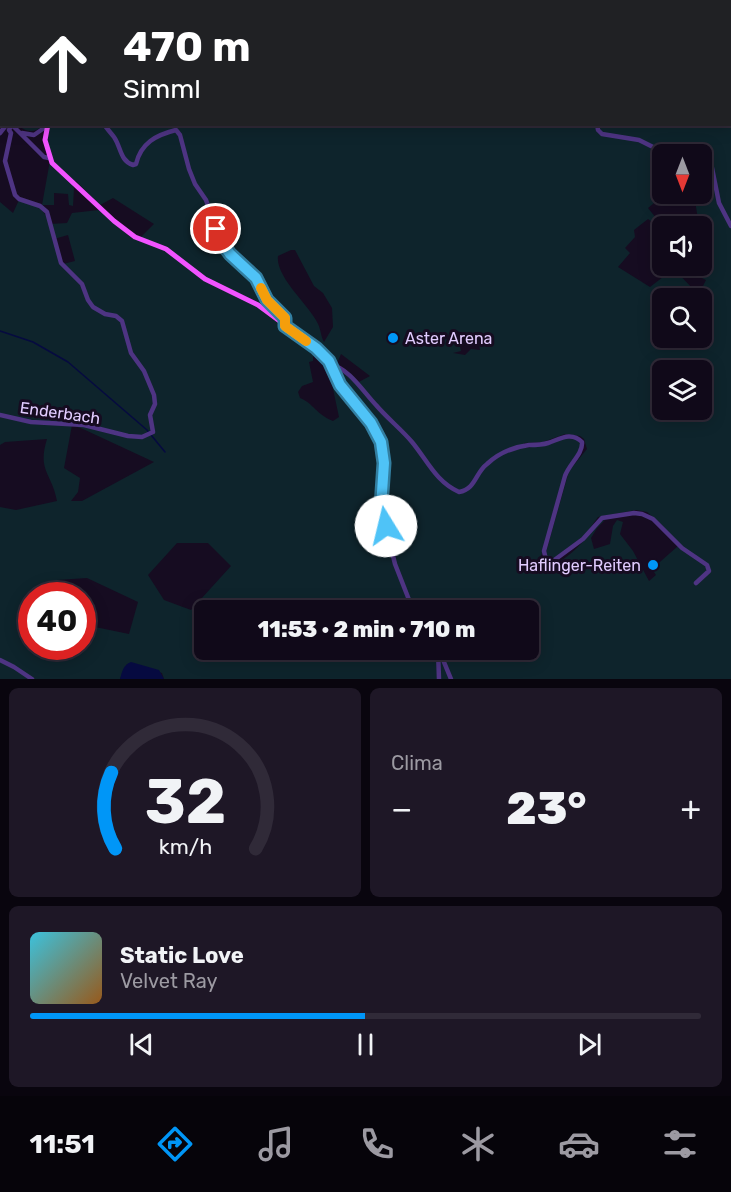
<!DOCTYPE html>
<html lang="it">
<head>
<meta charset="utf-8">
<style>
  body { margin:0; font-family:Rubik,sans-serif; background:#1e1726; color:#f1f3f6; height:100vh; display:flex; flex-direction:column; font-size:22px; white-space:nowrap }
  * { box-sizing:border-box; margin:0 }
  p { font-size:20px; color:#9c9aa2 }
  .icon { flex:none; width:33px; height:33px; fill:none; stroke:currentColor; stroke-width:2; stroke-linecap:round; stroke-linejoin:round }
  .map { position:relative; height:679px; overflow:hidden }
  .panel { display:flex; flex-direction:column; gap:9px; padding:9px; background:#09050e; flex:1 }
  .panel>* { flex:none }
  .guide { position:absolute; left:0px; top:0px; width:732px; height:126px; box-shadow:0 3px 15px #0003,0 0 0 2px #302a38; background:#202124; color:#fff; overflow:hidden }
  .needle { width:39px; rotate:180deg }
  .tools { position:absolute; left:652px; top:144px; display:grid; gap:12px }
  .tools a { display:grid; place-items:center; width:60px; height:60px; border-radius:9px; background:#100919; box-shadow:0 3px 15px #0003,0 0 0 2px #302a38; font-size:30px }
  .speed { position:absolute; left:18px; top:582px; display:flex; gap:12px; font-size:30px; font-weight:700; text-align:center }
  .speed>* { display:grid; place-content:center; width:78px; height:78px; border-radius:50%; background:#100919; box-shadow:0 3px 15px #0003,0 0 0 2px #302a38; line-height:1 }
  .speed .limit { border:9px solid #d22; background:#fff; color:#111 }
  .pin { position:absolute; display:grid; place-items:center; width:51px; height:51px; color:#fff; margin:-26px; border:3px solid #fff; border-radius:50%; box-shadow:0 2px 6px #0007 }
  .me { position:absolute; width:66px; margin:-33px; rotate:351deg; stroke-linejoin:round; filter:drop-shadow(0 0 4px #0008) }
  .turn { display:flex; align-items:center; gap:21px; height:126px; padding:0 24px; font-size:27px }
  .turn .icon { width:78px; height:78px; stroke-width:2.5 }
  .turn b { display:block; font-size:42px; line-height:51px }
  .big { font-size:45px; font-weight:800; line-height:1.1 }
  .panel .widget { flex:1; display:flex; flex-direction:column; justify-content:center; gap:9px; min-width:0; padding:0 21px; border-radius:9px; background:#1e1726 }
  .panel .dial { align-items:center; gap:0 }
  .dial svg { height:156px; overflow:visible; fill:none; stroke:#302a38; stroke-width:7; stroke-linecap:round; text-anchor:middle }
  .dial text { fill:#f1f3f6; stroke:none }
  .song { display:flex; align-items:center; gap:18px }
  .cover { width:72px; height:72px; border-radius:9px; background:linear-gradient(135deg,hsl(190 70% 55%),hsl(30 70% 35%)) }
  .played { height:6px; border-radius:3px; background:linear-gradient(90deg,#0096f7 50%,#302a38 50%) }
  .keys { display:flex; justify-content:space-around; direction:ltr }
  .heat { display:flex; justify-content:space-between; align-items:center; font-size:33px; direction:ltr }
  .panel .tiles { flex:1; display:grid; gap:9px; grid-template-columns:1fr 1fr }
  .widget:last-child { grid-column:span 2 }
  .trip { position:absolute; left:194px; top:600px; width:345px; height:60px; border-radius:9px; background:#100919; box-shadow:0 3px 15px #0003,0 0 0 2px #302a38; font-weight:800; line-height:60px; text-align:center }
  .menu { display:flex; height:96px; justify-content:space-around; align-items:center; background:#06040a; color:#9c9aa2 }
  .menu .icon { width:42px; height:42px }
  .menu .current { color:#0096f7 }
  .menu b { font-size:27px; color:#f1f3f6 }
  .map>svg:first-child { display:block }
  .green { fill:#0e242c; fill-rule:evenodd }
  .water { fill:#060a40 }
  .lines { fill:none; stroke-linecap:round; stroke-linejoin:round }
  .stream { stroke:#060a40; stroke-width:1.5 }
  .minor { stroke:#4e3483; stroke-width:4.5 }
  .major { stroke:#f153ff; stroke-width:5 }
  .route-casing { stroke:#337fa1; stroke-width:15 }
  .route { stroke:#4fc3f7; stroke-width:10 }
  .slow { stroke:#f59e0b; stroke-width:10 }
  .poi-dot { fill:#0096f7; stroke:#160c21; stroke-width:2 }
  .labels { text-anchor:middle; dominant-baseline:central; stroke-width:6; stroke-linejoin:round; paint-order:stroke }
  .poi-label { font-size:16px; fill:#e1ccff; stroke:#160c21; text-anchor:start }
  .street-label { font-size:16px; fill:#e1ccff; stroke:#160c21 }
</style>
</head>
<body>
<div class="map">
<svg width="731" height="679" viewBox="0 0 731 679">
  <rect width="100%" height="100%" fill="#160c21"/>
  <!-- green -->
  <path class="green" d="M165 0H731V679H164L162 673 127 664 120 679H0V507L16 510 57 501C52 473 37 471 47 439L5 442 0 445V202L13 213 19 200C36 206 43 206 50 224L67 223 72 213 99 210 129 236 138 240 154 224 113 198 100 205 76 181 72 184 74 188 73 206 69 205 68 194 54 193V205H42L51 155 47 137 49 126 44 125C35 133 27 133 18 125L730 124V2L163 1ZM663 154H702V194H694L699 226H702V266L699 268 702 278 706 280 701 290 695 291 671 266H663V257V277L650 287 618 267 630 253 625 248 635 237 634 230 648 219 652 222 656 218 648 208 654 203 681 194H663ZM68 235 75 261 63 264 54 239ZM291 250H295L314 286 323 293 332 308 333 327 324 342C321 337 321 330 318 324 310 306 275 277 278 256ZM663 298H702V338H663ZM456 330 479 344 480 350 471 349 465 355 453 353 461 351ZM313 350 328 366 329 370 339 417 333 421C317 415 313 403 300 398L298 392 302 386 313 382 309 362 313 361ZM341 354 370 376 357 383 336 366ZM663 370H702V410H663ZM72 425 83 429 154 462 82 501H71L78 492 80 478 64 468ZM565 434 580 436 584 439 587 449 569 471 546 552 547 557 553 559 585 535 598 517 636 510 647 512 662 525 678 546 652 569 656 575 649 581 633 551 620 534 623 522 617 520 613 526 610 544 594 549 591 538 597 528 605 520 601 521C587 536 570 561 548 566L544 562 541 557C549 529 555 500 565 473 569 462 580 454 581 443 567 431 543 447 526 448L524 445V443L543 442ZM177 543H208L231 566 191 610 164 600 148 575ZM87 578 138 602 129 634 95 627 83 622 82 646H32V596L59 595 57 580ZM204 610H528V650H204Z"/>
  <!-- water -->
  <path class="water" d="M131 662 159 670 164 679H120C122 672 123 665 131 662Z"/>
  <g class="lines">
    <!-- stream -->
    <path class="stream" d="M717 0 718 2
      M730 13H731
      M0 331 33 342 68 362 147 430 165 452"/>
    <!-- minor -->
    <path class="minor" d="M367 0 370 2
      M65 2 69 0
      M134 2 135 0
      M159 2 161 0
      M0 31H2
      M0 109 2 111
      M104 124C107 129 111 133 114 137 121 147 120 161 133 165L136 164C141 143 156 135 176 130L180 135 189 169 195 184 206 200 220 240 230 254 256 278 267 300 285 318V326
      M597 124 598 130 602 134 639 140 667 154
      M12 125 44 157 49 158
      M0 133 7 124
      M22 133 34 135 47 126
      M702 160 709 161 711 163 719 203 731 226
      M331 365C348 367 365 394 376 405 387 418 401 429 412 442 427 460 436 482 459 492 476 489 475 473 487 464 499 453 513 447 529 445 536 445 542 445 548 443 560 439 571 431 582 442 583 454 569 464 565 476L544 551 546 560 553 561 583 539 602 518 634 513 642 514 653 519 682 548 707 565 709 571 696 583
      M331 365 340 385 371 423 381 442 384 463 381 507 395 564 413 610
      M0 415 31 422 84 425 128 436 142 437 153 432 150 415 155 404 154 395 144 371 131 353 122 321 116 316 105 314 93 307 88 300 82 284 61 263 47 212 40 206 19 199 15 195 5 161 11 133 9 130 12 124
      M438 650 439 679
      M439 650 451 679
      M0 660 14 667 32 679"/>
    <!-- major -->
    <path class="major" d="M147 2 148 0
      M48 124 45 140 52 163 114 221 135 237 166 249 205 279 258 305 316 348 329 361 331 365"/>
  </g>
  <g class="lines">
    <defs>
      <path id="route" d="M216 229 220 240 230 254 256 278 267 300 285 318V326L316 348 329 361 340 385 371 423 381 442 384 463 381 507 386 526"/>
    </defs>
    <!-- route casing -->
    <use href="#route" class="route-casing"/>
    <!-- route -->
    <use href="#route" class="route"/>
    <!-- slow -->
    <path class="slow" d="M261 288 267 300 285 318V326L306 341"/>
  </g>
  <!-- markers -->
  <g class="poi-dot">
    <circle cx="393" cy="338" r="6"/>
    <circle cx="653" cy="565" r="6"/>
  </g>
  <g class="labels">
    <!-- poi labels -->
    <g class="poi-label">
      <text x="405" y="338">Aster Arena</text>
      <text x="641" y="565" text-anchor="end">Haflinger-Reiten</text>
    </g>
    <!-- street labels -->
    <g class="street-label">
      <text transform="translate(60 413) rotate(8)">Enderbach</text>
    </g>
  </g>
</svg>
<div class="tools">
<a><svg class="needle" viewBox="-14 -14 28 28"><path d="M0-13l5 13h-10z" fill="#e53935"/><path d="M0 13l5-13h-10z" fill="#9c9aa2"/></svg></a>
<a><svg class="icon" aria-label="sound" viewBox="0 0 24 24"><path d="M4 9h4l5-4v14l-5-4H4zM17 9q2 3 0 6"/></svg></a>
<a><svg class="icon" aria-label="search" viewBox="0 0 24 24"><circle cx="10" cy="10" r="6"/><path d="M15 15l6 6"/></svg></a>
<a><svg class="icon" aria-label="layers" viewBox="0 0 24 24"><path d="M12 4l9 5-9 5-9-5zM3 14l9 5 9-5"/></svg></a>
</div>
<div class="speed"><div class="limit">40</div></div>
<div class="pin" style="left:216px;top:229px;background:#d93025"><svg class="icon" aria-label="arrive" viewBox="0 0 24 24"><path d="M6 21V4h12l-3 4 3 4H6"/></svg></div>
<svg class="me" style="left:386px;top:526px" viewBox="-20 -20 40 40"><circle r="19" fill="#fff"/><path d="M0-13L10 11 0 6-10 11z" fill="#4fc3f7"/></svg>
<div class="trip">11:53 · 2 min · 710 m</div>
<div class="guide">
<div class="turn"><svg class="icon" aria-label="ahead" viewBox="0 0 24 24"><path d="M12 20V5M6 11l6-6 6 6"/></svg><div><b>470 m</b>Simml</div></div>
</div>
</div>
<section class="panel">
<div class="tiles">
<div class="widget dial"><svg viewBox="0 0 100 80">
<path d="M14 69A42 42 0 1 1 86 69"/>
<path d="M14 69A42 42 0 0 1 12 30" stroke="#0096f7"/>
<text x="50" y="56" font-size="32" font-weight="700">32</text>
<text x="50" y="72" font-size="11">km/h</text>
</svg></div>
<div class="widget"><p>Clima</p>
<div class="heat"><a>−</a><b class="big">23°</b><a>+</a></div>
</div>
<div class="widget">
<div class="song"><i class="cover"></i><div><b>Static Love</b><p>Velvet Ray</p></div></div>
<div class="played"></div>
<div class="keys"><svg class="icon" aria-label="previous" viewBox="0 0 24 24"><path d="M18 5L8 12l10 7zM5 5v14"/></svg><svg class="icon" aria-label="pause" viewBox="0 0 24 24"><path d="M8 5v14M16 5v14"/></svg><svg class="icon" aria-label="next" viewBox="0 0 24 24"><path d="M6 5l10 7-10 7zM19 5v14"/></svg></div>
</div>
</div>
</section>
<nav class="menu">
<b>11:51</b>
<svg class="icon current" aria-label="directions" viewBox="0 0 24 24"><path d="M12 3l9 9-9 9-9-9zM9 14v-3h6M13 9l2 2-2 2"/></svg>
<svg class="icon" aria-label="music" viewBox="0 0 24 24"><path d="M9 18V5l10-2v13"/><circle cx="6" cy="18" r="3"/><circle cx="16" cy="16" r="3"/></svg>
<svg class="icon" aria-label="phone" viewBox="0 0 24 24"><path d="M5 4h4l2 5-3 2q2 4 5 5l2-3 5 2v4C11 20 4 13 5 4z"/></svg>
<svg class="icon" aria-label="climate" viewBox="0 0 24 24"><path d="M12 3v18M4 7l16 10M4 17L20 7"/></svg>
<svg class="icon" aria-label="car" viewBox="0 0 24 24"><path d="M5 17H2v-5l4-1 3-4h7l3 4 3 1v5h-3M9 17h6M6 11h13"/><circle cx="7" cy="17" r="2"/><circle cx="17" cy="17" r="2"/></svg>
<svg class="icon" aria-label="filters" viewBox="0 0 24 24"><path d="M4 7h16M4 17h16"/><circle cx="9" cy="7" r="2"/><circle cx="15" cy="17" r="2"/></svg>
</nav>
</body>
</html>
